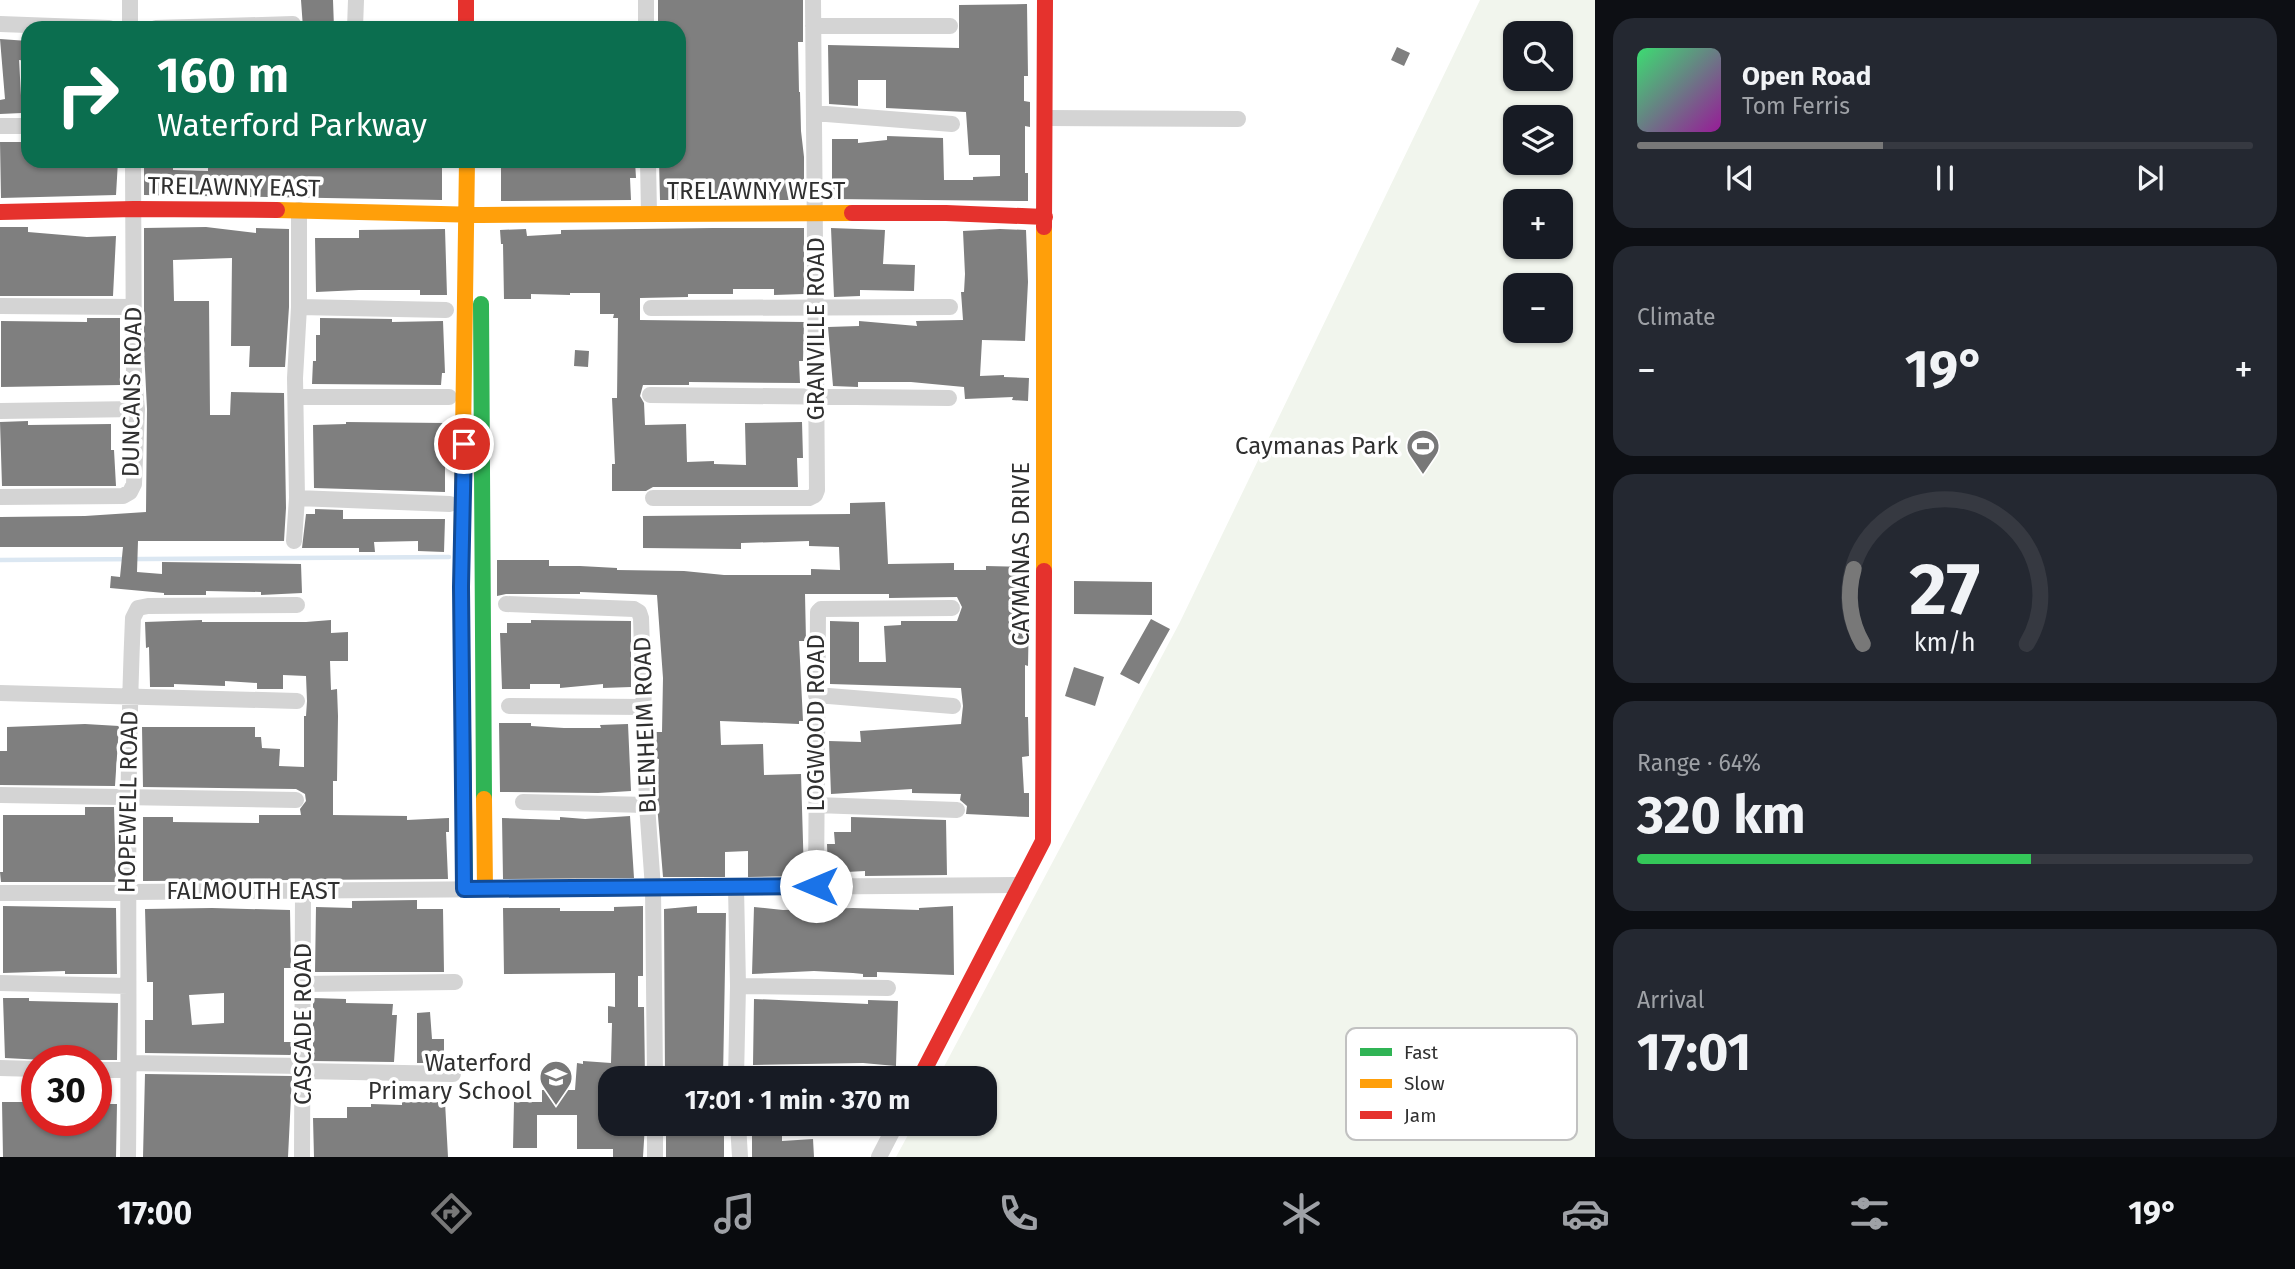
<!DOCTYPE html>
<html lang="en">
<head>
<meta charset="utf-8">
<style>
  body { margin:0; font-family:"Fira Sans",sans-serif; background:#242831; color:#f1f3f6; height:100vh; display:flex; flex-direction:column; font-size:26px; white-space:nowrap }
  * { box-sizing:border-box; margin:0 }
  p { font-size:23px; color:#9ea1a6 }
  .icon { flex:none; width:38px; height:38px; fill:none; stroke:currentColor; stroke-width:2; stroke-linecap:round; stroke-linejoin:round }
  .map { position:relative; flex:1; overflow:hidden }
  .drawer { display:flex; flex-direction:column; gap:18px; padding:18px; background:#0d0f14; width:700px }
  .drawer>* { flex:none }
  .hud { position:absolute; left:21px; top:21px; width:665px; height:147px; border-radius:21px; box-shadow:0 2px 5px #0004; background:#0b6e4f; color:#fff; overflow:hidden }
  .controls { position:absolute; left:1503px; top:21px; display:grid; gap:14px }
  .controls a { display:grid; place-items:center; width:70px; height:70px; border-radius:14px; background:#171b24; box-shadow:0 2px 5px #0004; font-size:35px }
  .speed { position:absolute; left:21px; top:1045px; display:flex; gap:14px; font-size:35px; font-weight:700; text-align:center }
  .speed>* { display:grid; place-content:center; width:91px; height:91px; border-radius:50%; background:#171b24; box-shadow:0 2px 5px #0004; line-height:1 }
  .speed .limit { border:10px solid #d22; background:#fff; color:#111 }
  .pin { position:absolute; display:grid; place-items:center; width:60px; height:60px; color:#fff; margin:-30px; border:4px solid #fff; border-radius:50%; box-shadow:0 2px 7px #0007 }
  .me { position:absolute; width:77px; margin:-38px; rotate:270deg; stroke-linejoin:round; filter:drop-shadow(0 0 5px #0008) }
  .turn { display:flex; align-items:center; gap:24px; height:147px; padding:0 21px; font-size:32px }
  .turn .icon { width:91px; height:91px; stroke-width:2.5 }
  .turn b { display:block; font-size:49px; line-height:60px }
  .big { font-size:52px; font-weight:700; line-height:1.1 }
  .drawer .widget { flex:1; display:flex; flex-direction:column; justify-content:center; gap:10px; min-width:0; padding:0 24px; border-radius:21px; background:#242831 }
  .drawer .dial { align-items:center; gap:0 }
  .dial svg { height:182px; overflow:visible; fill:none; stroke:#363941; stroke-width:7; stroke-linecap:round; text-anchor:middle }
  .dial text { fill:#f1f3f6; stroke:none }
  .song { display:flex; align-items:center; gap:21px }
  .cover { width:84px; height:84px; border-radius:10px; background:linear-gradient(135deg,hsl(140 70% 55%),hsl(300 70% 35%)) }
  .played { height:7px; border-radius:4px; background:linear-gradient(90deg,#787878 40%,#363941 40%) }
  .keys { display:flex; justify-content:space-around; direction:ltr }
  .heat { display:flex; justify-content:space-between; align-items:center; font-size:38px; direction:ltr }
  .charge { height:10px; border-radius:5px; background:linear-gradient(90deg,#34c759 64%,#363941 0) }
  .trip { position:absolute; left:598px; top:1066px; width:399px; height:70px; border-radius:21px; background:#171b24; box-shadow:0 2px 5px #0004; font-weight:700; line-height:70px; text-align:center }
  .tab-bar { display:flex; height:112px; justify-content:space-around; align-items:center; background:#090b0e; color:#9ea1a6 }
  .tab-bar .icon { width:49px; height:49px }
  .tab-bar .active { color:#787878 }
  .tab-bar b { font-size:32px; color:#f1f3f6 }
  main { display:flex; flex:1; min-height:0 }
  .map>svg:first-child { display:block }
  .green { fill:#f1f5ed; fill-rule:evenodd }
  .lines { fill:none; stroke-linecap:round; stroke-linejoin:round }
  .stream { stroke:#dbe7f2; stroke-width:4.5 }
  .building { fill:#7f7f7f; fill-rule:evenodd }
  .street { stroke:#d4d4d4; stroke-width:16 }
  .fast { stroke:#30b455; stroke-width:16 }
  .slow { stroke:#ff9f0a; stroke-width:16 }
  .jam { stroke:#e5322d; stroke-width:16 }
  .route-casing { stroke:#114b97; stroke-width:18 }
  .route { stroke:#1a73e8; stroke-width:12 }
  .labels { text-anchor:middle; dominant-baseline:central; stroke-width:7; stroke-linejoin:round; paint-order:stroke }
  .street-label { font-size:24px; fill:#303030; stroke:#fff }
  .poi-label { font-size:24px; fill:#303030; stroke:#fff; text-anchor:end }
  .key { fill:#fff; stroke:#c1c1c1; stroke-width:2 }
  .key-label { font-size:19px; fill:#303030 }
</style>
</head>
<body>
<main>
<div class="map">
<svg width="1595" height="1157" viewBox="0 0 1595 1157">
  <rect width="100%" height="100%" fill="#fff"/>
  <!-- green -->
  <path class="green" d="M1480 0H1595V1157H896L914 1124H985V1078H938L1180 622ZM1516 33H1561V79H1516ZM1516 117H1561V163H1516ZM1516 201H1561V247H1516ZM1516 285H1561V331H1516Z"/>
  <g class="lines">
    <!-- stream -->
    <path class="stream" d="M0 560 449 557"/>
  </g>
  <!-- building -->
  <path class="building" d="M301 0H333L334 28H303Z
    M658 0H803V42H798L799 92H800L801 131 804 157V200H660L659 161H679V28H658Z
    M1027 4 1028 76H1024V101L1030 102V127L1025 126V173H1028V201L832 199V139H858V143L887 140V136L943 138 944 180H973V177L1000 176V155H969L966 112 886 108V80H858V106L829 104 828 45 959 48V5Z
    M0 39 28 41 27 61 19 60 22 113 0 114V100L5 99Z
    M1397 47 1410 53 1404 66 1391 60Z
    M0 142H28V161H118L116 195 1 198Z
    M144 161H173V170L208 171V161H442V200L144 195Z
    M501 161H635L636 178H630L631 200 501 201Z
    M0 227H28V232L87 237 116 236 113 296H0Z
    M206 227 256 233V228L289 229V307L285 367H249L250 346H231L232 258 173 260 174 301H209L210 415H230L231 392 284 393 286 508 284 541H138L137 572 162 574V562L301 564 302 593 261 595V592L206 591V595H164V593L110 588 111 576 120 577 123 547H0V517L85 516 146 512 147 409 144 349V228Z
    M713 228H804V294L774 295V289H733V294H688V297L640 298V320L804 322 803 361H799L800 383 689 382V385H643L640 396 644 403 645 425 686 424 687 462 714 461V464L746 465 745 423 802 422 803 458H797L798 487H653L646 491H612V464H615L612 398H617L618 318H613L614 314H600V293H570V295L531 294V299H504L503 244H501L500 230 526 229 527 236 561 234V230Z
    M831 228 885 230 883 264 915 265 914 291 860 290V296L834 297Z
    M445 229 447 295H420V290H359L316 292 315 238H359V230Z
    M1000 229 1026 230 1028 282 1025 341 982 340 980 376 1004 375V377L1029 378 1028 401 1012 400 1013 397 965 399 964 387 911 382H858V387L833 386 828 327 859 326V321L917 326 916 321 963 320 961 292H964L965 274 963 231Z
    M87 318H120V385L1 387V321L87 322Z
    M320 318 392 319V322L443 321 445 373H442L441 385 312 384 313 361H316V335H320Z
    M575 350 589 351 588 367 574 366Z
    M28 421V425L111 424V450H114L116 486H2L0 422Z
    M346 422 445 423V492L314 488 313 425 346 424Z
    M885 502 888 564 954 563V570H986V566L1027 567 1026 610 1029 611 1028 666 1025 665V717H1028L1029 756 1022 757 1024 793H1029V817L966 814 967 806 960 800 961 794 912 793V789L831 794 829 741 861 742 860 731 961 724 963 706 961 688 830 684V621L859 622V662H886L884 626 901 625V621H957L962 607 957 597 889 598V594H805L806 641H799L803 721H799V724L720 721 721 745 763 744 764 775 801 774 804 876 748 877V851L725 852V877H663L657 804 659 759H656L655 732H662L663 678 657 595 580 592V594H506L497 596V560H549V566H580L617 568V570L684 571 724 575H811V569L840 570 839 547 809 546V541L741 543V549L643 548V516L850 514V503Z
    M315 509 343 510V519H445L444 552 418 551V541L374 542 375 552H359V548H302L306 514H315Z
    M1074 581 1152 582V615L1074 614Z
    M1151 619 1170 629 1139 684 1120 674Z
    M202 620V622H306L331 620V633L348 632V661H330L331 690 337 689 338 716 337 781H333V815L407 816V820L449 818V832H446L448 879 143 881V817H173V822L259 823V815H301L300 809 306 801 305 794 296 789 143 787 142 727H255V737H261L262 748 280 749 279 766 304 767V716H306L307 701 306 676 283 675V689H257V683L225 681V686L174 684V687H150L149 647 146 648 145 622Z
    M531 620 631 621V687L603 688V684L560 688V684H530V689H502L500 633H507V623H531Z
    M1074 667 1104 677 1095 706 1065 696Z
    M499 723H531V726L564 728H601L600 725 628 724 631 791 598 793 500 792Z
    M85 724 119 726 115 786 0 785V751H7V727Z
    M85 807H114L116 882H1L0 872H3V815H85Z
    M630 816 634 878 503 879 502 818 560 820V817L585 819Z
    M851 817 946 820 947 875 865 876V871L828 873 827 844H835L834 832H851Z
    M417 900V909H443L444 972H315L316 907 352 908V901Z
    M3 906 116 908 117 974H65V971L3 973Z
    M643 906V976H638V1007H644L645 1078H611V1101H605L600 1109V1124H645L643 1157H613V1149H577V1115H537V1148H513L514 1102H542V1090H575L577 1063 583 1064V1061L611 1063 612 1023H608V1006L615 1007V973L504 974 503 908H560V911H614V907Z
    M697 906V913H726L723 1078H665L664 909Z
    M953 906 954 975 877 972V977H863V974L853 973 814 971 752 974 754 907 783 910 853 908 919 910V908Z
    M212 908 290 910 291 968H284V1042H291V1055L145 1053V1020H153V982H147L145 909ZM224 993V1023L192 1025 189 995Z
    M3 998H29V1001L118 1003 117 1060H43L5 1058Z
    M313 998 346 999V1003L393 1004 392 1015H397L394 1062 313 1061Z
    M754 999 868 1004V1000L898 1001 896 1066 863 1063 753 1065Z
    M430 1012 432 1039H444V1063H417V1013Z
    M145 1074 292 1076 288 1157H143Z
    M2 1102H29L30 1107H37V1120H96V1104H117L116 1157H3Z
    M402 1102H445L448 1157H314L313 1118H347V1107H371V1104L402 1105Z
    M666 1124H724V1157H666Z
    M752 1128H782V1141L813 1139 814 1157H752Z"/>
  <g class="lines">
    <!-- street -->
    <path class="street" d="M130 0V28
      M646 0V28
      M0 24 109 28
      M813 26H950
      M156 28 293 24
      M355 28 356 0
      M814 113 952 124
      M1045 118 1238 119
      M0 126H28
      M648 161 649 214
      M0 306 133 307
      M299 307 446 310
      M651 308 950 307
      M650 395 949 398
      M297 397H449
      M0 411 137 409
      M0 497 123 496 130 492 134 484 137 409 134 379 133 161
      M297 498 450 504
      M653 498H809L815 495 817 490 813 0
      M294 541 297 498 295 378 299 307V210
      M506 604 634 609 639 612 641 618 647 805 653 888 655 1078
      M0 693 297 701
      M816 695 953 706
      M509 706 644 707
      M0 795 296 800
      M523 802 647 805
      M816 805 957 810
      M816 886 818 612 821 609 952 608
      M736 887 738 986 736 1078
      M0 893 1021 885
      M0 983 128 986
      M303 984 455 982
      M738 986 888 988
      M129 1063 303 1066
      M0 1068 37 1069
      M96 1070H129
      M303 1071 453 1074
      M736 1076 818 1074
      M655 1124V1157
      M738 1124 740 1157
      M128 1157C130 977 125 798 133 618L138 608 148 606 297 605
      M302 1157 303 890
      M879 1157 896 1124"/>
    <!-- fast -->
    <path class="fast" d="M481 304 484 799
      M461 573 465 889"/>
    <!-- slow -->
    <path class="slow" d="M277 210 481 215 852 213
      M1044 571V227
      M461 573 467 161
      M484 799 485 889"/>
    <!-- jam -->
    <path class="jam" d="M466 0V28
      M0 212 134 209 277 210
      M852 213H946L1045 217
      M1044 227 1045 0
      M920 1078 1043 841 1044 571"/>
  </g>
  <g class="lines">
    <defs>
      <path id="route" d="M464 444 461 587 464 889 816 886"/>
    </defs>
    <!-- route casing -->
    <use href="#route" class="route-casing"/>
    <!-- route -->
    <use href="#route" class="route"/>
  </g>
  <!-- icons -->
  <defs>
    <symbol id="stadium-pin" viewBox="-11 -11 22 30"><path d="M0 17L-7.5 6A9.5 9.5 0 1 1 7.5 6Z" fill="#787878" stroke="#fff"/><path d="M0-5a6.5 5 0 1 0 0 10a6.5 5 0 1 0 0-10ZM-3.5-1.8h7v3.6h-7Z" fill="#fff"/></symbol>
    <symbol id="school-pin" viewBox="-11 -11 22 30"><path d="M0 17L-7.5 6A9.5 9.5 0 1 1 7.5 6Z" fill="#787878" stroke="#fff"/><path d="M0-5L7-2L0 1L-7-2ZM-4 1L0 2.5L4 1V4Q0 6-4 4Z" fill="#fff"/></symbol>
  </defs>
  <g fill-rule="evenodd">
    <use href="#stadium-pin" x="1404" y="427" width="38" height="52"/>
    <use href="#school-pin" x="537" y="1058" width="38" height="52"/>
  </g>
  <g class="labels">
    <!-- street labels -->
    <g class="street-label">
      <text transform="translate(234 187) rotate(1)">TRELAWNY EAST</text>
      <text x="756" y="191">TRELAWNY WEST</text>
      <text transform="translate(816 329) rotate(-90)">GRANVILLE ROAD</text>
      <text transform="translate(132 392) rotate(-89)">DUNCANS ROAD</text>
      <text transform="translate(1021 554) rotate(-90)">CAYMANAS DRIVE</text>
      <text transform="translate(816 723) rotate(-90)">LOGWOOD ROAD</text>
      <text transform="translate(645 725) rotate(-92)">BLENHEIM ROAD</text>
      <text transform="translate(128 802) rotate(-89)">HOPEWELL ROAD</text>
      <text x="253" y="891">FALMOUTH EAST</text>
      <text transform="translate(303 1024) rotate(-90)">CASCADE ROAD</text>
    </g>
    <!-- poi labels -->
    <g class="poi-label">
      <text x="1398" y="446">Caymanas Park</text>
      <text x="532" y="1063">Waterford<tspan x="532" dy="28">Primary School</tspan></text>
    </g>
  </g>
  <!-- legend -->
  <rect x="1346" y="1028" width="231" height="112" rx="10" class="key"/>
  <rect x="1360" y="1048" width="32" height="8" fill="#30b455"/>
  <rect x="1360" y="1079" width="32" height="9" fill="#ff9f0a"/>
  <rect x="1360" y="1111" width="32" height="8" fill="#e5322d"/>
  <g class="key-label">
    <text x="1404" y="1059">Fast</text>
    <text x="1404" y="1090">Slow</text>
    <text x="1404" y="1122">Jam</text>
  </g>
</svg>
<div class="controls">
<a><svg class="icon" aria-label="search" viewBox="0 0 24 24"><circle cx="10" cy="10" r="6"/><path d="M15 15l6 6"/></svg></a>
<a><svg class="icon" aria-label="layers" viewBox="0 0 24 24"><path d="M12 4l9 5-9 5-9-5zM3 14l9 5 9-5"/></svg></a>
<a>+</a>
<a>−</a>
</div>
<div class="speed"><div class="limit">30</div></div>
<div class="pin" style="left:464px;top:444px;background:#d93025"><svg class="icon" aria-label="arrive" viewBox="0 0 24 24"><path d="M6 21V4h12l-3 4 3 4H6"/></svg></div>
<svg class="me" style="left:816px;top:886px" viewBox="-20 -20 40 40"><circle r="19" fill="#fff"/><path d="M0-13L10 11 0 6-10 11z" fill="#1a73e8"/></svg>
<div class="trip">17:01 · 1 min · 370 m</div>
<div class="hud">
<div class="turn"><svg class="icon" aria-label="right" viewBox="0 0 24 24"><path d="M7 20v-9h11M14 6l5 5-5 5"/></svg><div><b>160 m</b>Waterford Parkway</div></div>
</div>
</div>
<section class="drawer">
<div class="widget">
<div class="song"><i class="cover"></i><div><b>Open Road</b><p>Tom Ferris</p></div></div>
<div class="played"></div>
<div class="keys"><svg class="icon" aria-label="previous" viewBox="0 0 24 24"><path d="M18 5L8 12l10 7zM5 5v14"/></svg><svg class="icon" aria-label="pause" viewBox="0 0 24 24"><path d="M8 5v14M16 5v14"/></svg><svg class="icon" aria-label="next" viewBox="0 0 24 24"><path d="M6 5l10 7-10 7zM19 5v14"/></svg></div>
</div>
<div class="widget"><p>Climate</p>
<div class="heat"><a>−</a><b class="big">19°</b><a>+</a></div>
</div>
<div class="widget dial"><svg viewBox="0 0 100 80">
<path d="M14 69A42 42 0 1 1 86 69"/>
<path d="M14 69A42 42 0 0 1 10 36" stroke="#787878"/>
<text x="50" y="56" font-size="32" font-weight="700">27</text>
<text x="50" y="72" font-size="11">km/h</text>
</svg></div>
<div class="widget"><p>Range · 64%</p><b class="big">320 km</b><div class="charge"></div></div>
<div class="widget"><p>Arrival</p><b class="big">17:01</b></div>
</section>
</main>
<nav class="tab-bar">
<b>17:00</b>
<svg class="icon active" aria-label="directions" viewBox="0 0 24 24"><path d="M12 3l9 9-9 9-9-9zM9 14v-3h6M13 9l2 2-2 2"/></svg>
<svg class="icon" aria-label="music" viewBox="0 0 24 24"><path d="M9 18V5l10-2v13"/><circle cx="6" cy="18" r="3"/><circle cx="16" cy="16" r="3"/></svg>
<svg class="icon" aria-label="phone" viewBox="0 0 24 24"><path d="M5 4h4l2 5-3 2q2 4 5 5l2-3 5 2v4C11 20 4 13 5 4z"/></svg>
<svg class="icon" aria-label="climate" viewBox="0 0 24 24"><path d="M12 3v18M4 7l16 10M4 17L20 7"/></svg>
<svg class="icon" aria-label="car" viewBox="0 0 24 24"><path d="M5 17H2v-5l4-1 3-4h7l3 4 3 1v5h-3M9 17h6M6 11h13"/><circle cx="7" cy="17" r="2"/><circle cx="17" cy="17" r="2"/></svg>
<svg class="icon" aria-label="filters" viewBox="0 0 24 24"><path d="M4 7h16M4 17h16"/><circle cx="9" cy="7" r="2"/><circle cx="15" cy="17" r="2"/></svg>
<b>19°</b>
</nav>
</body>
</html>
